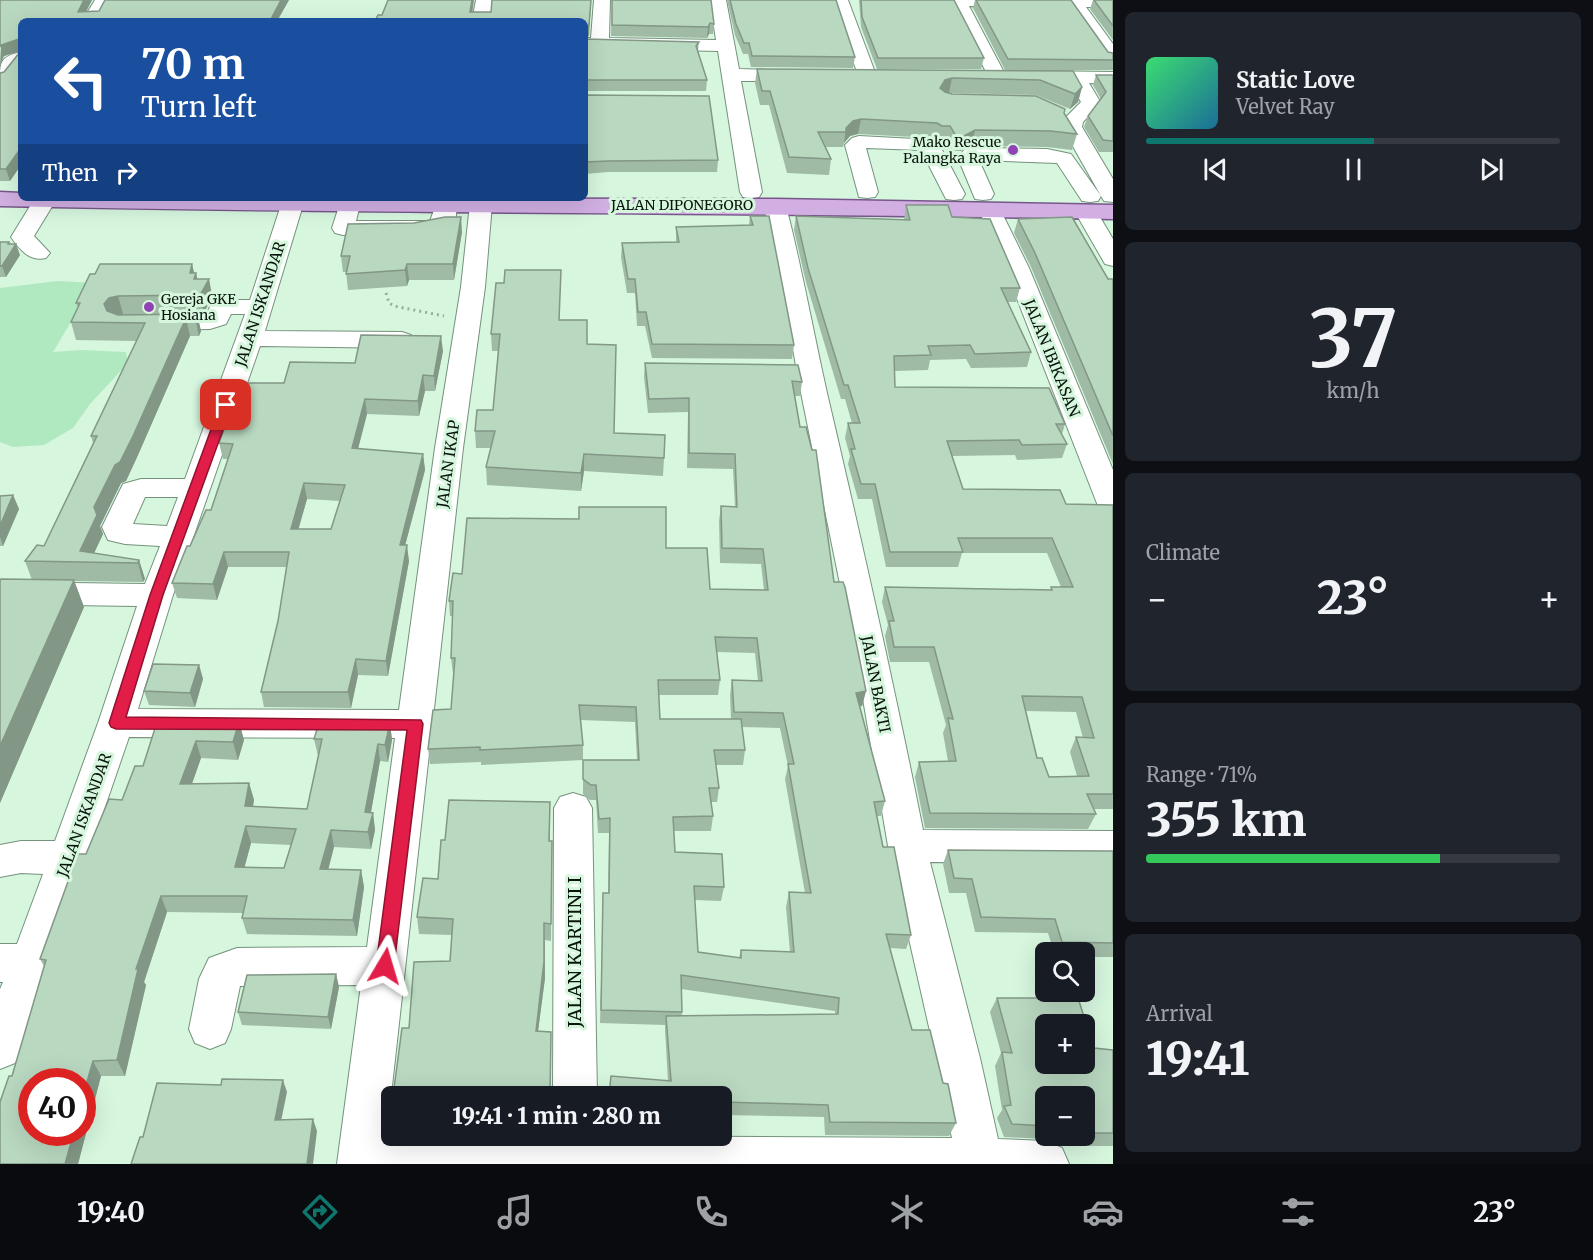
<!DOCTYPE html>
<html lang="en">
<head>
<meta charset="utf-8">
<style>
  body { margin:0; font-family:Merriweather,serif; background:#20242c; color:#f1f3f6; height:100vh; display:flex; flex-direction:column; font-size:22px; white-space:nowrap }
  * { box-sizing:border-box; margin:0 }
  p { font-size:20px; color:#9ea1a6 }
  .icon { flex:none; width:33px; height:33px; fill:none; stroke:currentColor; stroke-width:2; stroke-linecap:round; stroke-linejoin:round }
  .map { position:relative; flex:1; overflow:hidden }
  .details { display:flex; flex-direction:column; gap:12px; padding:12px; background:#0d0f14; width:480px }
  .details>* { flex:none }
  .top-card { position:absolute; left:18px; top:18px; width:570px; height:183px; border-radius:9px; box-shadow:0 6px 24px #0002; background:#1a4fa0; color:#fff; overflow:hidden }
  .controls { position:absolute; left:1035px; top:942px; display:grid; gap:12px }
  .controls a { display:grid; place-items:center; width:60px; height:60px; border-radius:9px; background:#171b24; box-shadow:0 6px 24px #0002; font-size:30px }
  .speed { position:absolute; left:18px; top:1068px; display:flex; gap:12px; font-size:30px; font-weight:700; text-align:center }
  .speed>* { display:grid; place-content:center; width:78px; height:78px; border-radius:50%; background:#171b24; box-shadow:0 6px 24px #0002; line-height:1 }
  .speed .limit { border:9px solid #d22; background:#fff; color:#111 }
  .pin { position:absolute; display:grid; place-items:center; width:51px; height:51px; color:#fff; margin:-26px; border-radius:12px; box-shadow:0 3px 9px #0006 }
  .me { position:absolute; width:66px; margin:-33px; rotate:7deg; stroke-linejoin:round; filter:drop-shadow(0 0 4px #0008) }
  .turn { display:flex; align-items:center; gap:21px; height:126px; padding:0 24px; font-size:27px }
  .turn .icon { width:78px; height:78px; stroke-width:2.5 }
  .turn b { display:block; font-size:42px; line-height:51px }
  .then { display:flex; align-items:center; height:57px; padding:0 24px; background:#0003; gap:12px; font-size:22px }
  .big { font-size:45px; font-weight:800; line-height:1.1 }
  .details .tile { flex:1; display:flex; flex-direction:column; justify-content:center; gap:9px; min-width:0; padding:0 21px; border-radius:9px; background:#20242c }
  .details .dial { align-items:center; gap:0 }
  .dial b { font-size:78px; line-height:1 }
  .song { display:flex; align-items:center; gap:18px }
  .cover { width:72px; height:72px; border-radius:9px; background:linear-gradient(135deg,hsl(140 70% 55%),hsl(200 70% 35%)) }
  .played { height:6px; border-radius:3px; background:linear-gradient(90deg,#0f766e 55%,#363941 55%) }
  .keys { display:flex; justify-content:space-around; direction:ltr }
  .heat { display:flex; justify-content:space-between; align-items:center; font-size:33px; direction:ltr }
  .charge { height:9px; border-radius:4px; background:linear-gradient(90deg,#34c759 71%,#363941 0) }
  .trip { position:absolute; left:381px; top:1086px; width:351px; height:60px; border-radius:9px; background:#171b24; box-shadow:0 6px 24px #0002; font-weight:800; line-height:60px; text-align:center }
  .dock { display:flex; height:96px; justify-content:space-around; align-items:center; background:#090b0e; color:#9ea1a6 }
  .dock .icon { width:42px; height:42px }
  .dock .selected { color:#0f766e }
  .dock b { font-size:27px; color:#f1f3f6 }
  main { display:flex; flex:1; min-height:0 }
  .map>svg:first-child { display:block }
  .green { fill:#b0e9bf }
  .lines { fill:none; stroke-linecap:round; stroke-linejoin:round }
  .minor-casing { stroke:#75927d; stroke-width:2 }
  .major-casing { stroke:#77568a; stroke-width:3 }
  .path { stroke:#95ae9b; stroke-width:3; stroke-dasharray:2 4; stroke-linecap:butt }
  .minor { fill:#fff; fill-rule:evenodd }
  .major { fill:#d1afe2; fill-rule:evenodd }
  .wall { fill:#9fbaa5; fill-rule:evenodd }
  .shaded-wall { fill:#829786 }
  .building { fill:#b9d8c0; stroke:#829786; stroke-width:1.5; fill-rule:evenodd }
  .route { fill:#e11d48; stroke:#92132f; stroke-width:1.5 }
  .poi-dot { fill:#9043b4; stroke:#d6f6de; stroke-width:2 }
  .labels { text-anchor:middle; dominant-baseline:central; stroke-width:6; stroke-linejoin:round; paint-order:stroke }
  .far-poi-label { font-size:14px; fill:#09140c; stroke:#d6f6de; text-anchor:end }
  .far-street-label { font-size:14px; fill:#09140c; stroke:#d6f6de }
  .street-label { font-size:15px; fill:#09140c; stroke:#d6f6de }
  .near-street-label { font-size:18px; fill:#09140c; stroke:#d6f6de }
</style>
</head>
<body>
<main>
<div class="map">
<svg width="1113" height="1164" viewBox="0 0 1113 1164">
  <rect width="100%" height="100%" fill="#d6f6de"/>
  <!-- green -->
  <path class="green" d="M58 281 94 283 53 352 81 350 126 352 128 363 90 404 73 428 44 445 13 447 0 442V288Z"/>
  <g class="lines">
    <defs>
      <path id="minor" d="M95 0H111L100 21H82Z
        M476 0H492L490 21H472Z
        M594 0H610L609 38 716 40 710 0H726L739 69 804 71 806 75 804 79 797 81H741L762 192 759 197 751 198 743 197 740 192 718 51 585 48V38H591Z
        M832 0H848L876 75 874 79H860L858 75Z
        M864 0H1113V7H1086L1113 44V62L1107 61 1069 7 969 6 1006 76 1004 80H990L953 6 872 5Z
        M21 52V63L17 65 7 81 0 83C0 61 0 57 21 52Z
        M1033 71 1113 72V84L1089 83 1101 103 1083 122 1082 127 1113 179V202L1104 201 1101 196 1062 127 1067 116 1081 102 1070 83 1026 81 1024 77 1026 73Z
        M859 136 934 140 941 148 965 194 962 199 954 200 946 199 921 150 866 148 878 192 875 197 867 198 859 197 845 145 852 138Z
        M971 148 1047 149 1071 154 1101 196 1098 201 1090 202 1082 201 1057 163 979 160 994 194 991 199 983 200 975 199 958 158 964 150Z
        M35 198H55L56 200 34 236 50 253 46 258C30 262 20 250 11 237Z
        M292 198 300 200 303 205 265 331 402 332 411 335 415 340 411 345 402 348 260 346 173 595 138 709 399 710 435 448 461 287 470 204 473 199H489L492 204 485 287 463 448 386 1140 555 1136 952 1138 936 1058 888 846 861 687 800 388 779 271 764 206 767 201 775 199 783 201 786 206C802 268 813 331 827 393 861 538 894 684 923 830L1113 831V863L930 862 980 1058 998 1139 1046 1141 1062 1148 1069 1164H337L361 985 240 986 231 1029 225 1043 210 1049 195 1043 189 1029 199 979 209 958 237 948 367 947 395 738 129 737 22 1048 15 1063 0 1069V989L3 982H0V944H17L43 874 21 873 0 877V845L21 841H55L98 723 137 606 0 604V582L145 584 160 546 125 544 108 540 102 527 123 484 141 479H185L245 314H231L226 324 210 329 155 330 146 328 143 323 146 318 206 315 211 305 225 300H250L281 205 284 200ZM145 497H178L167 526 133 524Z
        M349 198 357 200 360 205 356 221H430L438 199H454L457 204C456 211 457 222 451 227 439 240 364 235 343 235L335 233 332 228 341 200Z
        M990 204 998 206 1001 211 1029 268 1113 470V516L1103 513 1098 506 1005 268 979 211 982 206Z
        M1086 205 1094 207 1113 239V266L1105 264 1075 212 1078 207Z
        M573 793 586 797 592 808 597 1096H553L554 808 560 797Z"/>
      <path id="major" d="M0 192 21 193V198L775 199 1113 205V219C742 212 371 214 0 206Z"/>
    </defs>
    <!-- minor casing -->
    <use href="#minor" class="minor-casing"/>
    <!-- major casing -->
    <use href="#major" class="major-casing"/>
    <!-- path -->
    <path class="path" d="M386 293 389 303 394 306 444 316"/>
    <!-- minor -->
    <use href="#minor" class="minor"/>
    <!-- major -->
    <use href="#major" class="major"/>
  </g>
  <!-- wall -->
  <path class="wall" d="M0 0H92L86 12 99 11 105 0H289L277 21H21V165L10 181H0V73L4 72 20 52V51L4 56Z
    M612 0 714 24 713 34H709L707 38 611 36Z
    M727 0H836L855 57 853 68 751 67 748 54H743L735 35Z
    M859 0H954L984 58 981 69H877L861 27Z
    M975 0H1071L1108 52 1113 53V70H1005L973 8Z
    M1093 0H1113V40L1090 9Z
    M585 39 699 42 698 51 707 80 706 91H585Z
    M757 69 1073 71 1082 87 1078 102 1070 109 1036 95 948 93 1064 113 1077 134 1072 150 1047 147 971 146 960 151H952L946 142 938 141 934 138 858 134 850 136 844 143 843 147H826L831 159 829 175 787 173 769 105H760L755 83Z
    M1096 75H1113V152H1099L1084 127 1088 116 1101 99 1093 85Z
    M585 95 718 160 717 172H608L585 174Z
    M906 205 952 217 1020 288 1016 302H1007L1031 352 1027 367 971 368 966 359 930 360 928 370 895 371V387L1065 424 1062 434 1067 444 1062 458 1017 460 1015 455 952 456 963 489 1066 504 1113 505V809H1093L1096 814 1088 829 925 828 915 777 919 762 948 761 943 733 946 725 929 662H890L885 636 888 625 882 602 885 587 1051 590V587H1061L1047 553H962L958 567H886L872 499H858L848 464 850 456 845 438 848 423H852L845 399H841L806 282 794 230 796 216 904 220ZM1025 711 1076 712 1083 738 1076 737 1070 752 1077 776 1049 777 1037 758Z
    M750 216 794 345 792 359 652 358 645 326H637L635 293H627L621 257 622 243 676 242V227L749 225Z
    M1018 219 1108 279H1113V464L1031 267 1014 233Z
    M462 232 454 280H409L407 286 348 290 346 272H343L341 256Z
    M0 242 10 244 20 255 6 277H0Z
    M561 270 559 320 587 344 614 433 664 458 663 476 584 471 581 491 487 485 486 467 491 448H476L475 431 493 410 498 351H492L491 334 504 283Z
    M196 273 197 279H209L212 296 204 313 119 315 197 314 201 331 199 336H190L138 455 126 481 121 483 100 526 103 534 94 553 139 560 145 579 143 582 74 581 84 607 0 803V581L32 580 25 561 44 546 93 443 91 436 137 341 76 340 71 322 78 308 76 303Z
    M443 351 435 391H425L419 416 367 414 358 449 423 454 425 470 405 545 409 561 388 676 358 675 351 708 264 707 261 692 278 621 287 567H228L217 600 177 598 172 583 190 546 211 510 228 459H223L219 443 284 383 355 363ZM307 499 340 501 331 529H298Z
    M645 363 802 382 800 396H795L800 427 834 582 866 691 862 706H860L885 801 881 816H877L883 847 911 935 906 949 890 948 912 1030 943 1083 956 1123 949 1136 825 1135 824 1117 724 1115V1122L722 1133V1096L668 1081 665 1030V1025L600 1023 603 907 608 893 609 833H598L596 800H590L583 794V760H637L635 722 581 720 583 745V760L481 765V762L430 764 428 749 451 709 454 673H453L451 658 453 616H450L449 601 462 574 666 548 710 589 764 590 761 564 720 563 719 521 721 506 735 507 733 469 687 468 688 412 648 413 644 377ZM717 652 755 653 758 681 732 680 730 695 731 719H660L659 695H718L720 680ZM742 727 780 728 788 766 785 779 805 893 789 892 786 907 790 952 741 950 739 958 698 952 695 900 721 901 724 887 675 852 674 831H711L713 816 711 802H717L719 788 716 765H743L745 750ZM681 989 835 1011V1014L682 1016Z
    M13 495 19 509 3 546H0V496Z
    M199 665 203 679 195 707 149 705 144 691Z
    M157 722H239L244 740 238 760 201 758 192 783H249L254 800 253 806 307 809 318 756 314 739 390 723 392 740 388 762 380 761 371 812 373 813 375 830 371 849 334 847 328 869 361 870 364 887 357 936 247 934 242 918 243 913 167 912 144 982 146 985 125 1076H101L78 1164H0L44 966 40 959 86 854 122 800 143 766ZM251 843 291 845 284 868H244Z
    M550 802V841H552L551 941 545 940V978L538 1031 409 1028 450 961 452 935 419 934 417 917 438 879 445 840Z
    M948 850 1113 851V957H1084V952H1054L1048 933 975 932 966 893H949L943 864Z
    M336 974 339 987 331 1029 242 1025 238 1012Z
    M997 998 1094 1048 1113 1050V1146H1079L1077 1140 1056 1143 1046 1139 1004 1137 997 1118 1002 1110 995 1066 1001 1053 990 1012ZM1046 1096H1084V1136H1046Z"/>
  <!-- shaded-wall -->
  <path class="shaded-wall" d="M84 0H92L81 21 78 12Z
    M281 0H289L277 21H270Z
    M472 0H474L471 21 470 12Z
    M591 0 589 36 585 37V27Z
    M710 23 709 34 707 38 708 27Z
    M19 39 21 51 4 56 0 65 1 45Z
    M952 78 949 93 941 95 940 88 945 80Z
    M1082 87 1078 102 1070 109 1075 94Z
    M861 119 858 134 850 136 844 143 846 128 853 121Z
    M975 130 971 146 960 151 964 136Z
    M21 148V165L10 181 6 169Z
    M461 217 462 232 454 280 453 264Z
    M9 242 12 251 16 244 20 255 6 277 2 266 8 244Z
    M192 264 195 276 196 273 200 291 198 297 195 285 190 273Z
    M407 264 409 280 407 286 405 270Z
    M209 279 212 296 204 313 200 295Z
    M118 296 123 314 114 316 109 322 104 304 109 298Z
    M197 314 201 331 199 336 195 318Z
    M186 318 190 336 138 455 126 481 121 483 100 526 103 534 90 562 80 551 94 507Z
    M441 336 443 351 435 391 434 376Z
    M423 375 425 391 419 416 418 401Z
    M365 399 367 414 354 464 352 448Z
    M423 454 425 470 401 561 400 545Z
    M584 454V471L581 491V473Z
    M304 483 307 499 294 545 291 529Z
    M13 495 19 509 3 546 0 537V526Z
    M407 545 409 561 388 676 386 661Z
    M224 552 228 567 217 600 213 584Z
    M139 560 145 579 143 582 138 563Z
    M74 580 84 607 0 803V746Z
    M356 659 358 675 351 708 348 692Z
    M199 665 203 679 195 707 190 693Z
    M866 691 862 706 852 708 856 693Z
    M239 722 244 740 238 760 233 742Z
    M390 723 392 740 388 762 385 745Z
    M196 741 201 758 186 801 180 784Z
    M378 744 380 761 368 829 365 812Z
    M249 783 254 800 250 823 245 806Z
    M373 813 375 830 371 849 368 832Z
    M246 826 251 843 240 884 235 867Z
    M331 830 334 847 324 886 320 869Z
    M361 870 364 887 357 936 353 920Z
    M161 896 167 912 144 982 146 985 125 1076 117 1060 136 969Z
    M544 923 545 978 536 1047V1031Z
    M336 974 339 987 331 1029 328 1017Z
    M93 1061 101 1076 78 1164H65L74 1132H82V1099Z
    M283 1080 287 1092 279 1131 275 1120Z
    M313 1119 317 1131 313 1164H307Z"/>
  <!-- building -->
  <path class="building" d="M0 0H84L78 12 99 11 105 0H281L270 21H21V148L6 169H0V73L4 72 20 52 19 39 1 45 0 47Z
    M388 0H472L470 12H491L492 0H591L589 25 585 27V21H375L378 15H382Z
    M612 0H711L714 24 710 23 708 27 612 25Z
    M730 0H836L855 57 752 56 749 43H744L736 24Z
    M861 0H954L984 58H878L862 17Z
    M976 0H1071L1108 52 1113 53V60L1008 59Z
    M1094 0H1113V26Z
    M585 39 699 42 696 46 707 80H585Z
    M757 69 1073 71 1082 87 1075 94 1040 80 952 78 945 80 940 88 945 92 952 94 1036 96 1065 109 1064 113 1077 134 1051 131 975 130 964 136H956L950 126H942L937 123 861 119 853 121 846 128V132H818L831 159 789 157 770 91H762Z
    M1096 75H1113V141L1103 140 1088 116 1106 92Z
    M585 95 709 96 718 160 608 161 585 162Z
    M906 205H948L952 217 990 219 1020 288H1001L1031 352 975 354 970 345 928 346 931 355 894 356 895 387 1049 388 1065 424H1056L1067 444 1022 445 1019 440 947 441 963 489 1060 490 1066 504 1113 505V794H1087L1096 814 930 813 919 762 956 761 948 718 953 719 934 647H894L889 621H894L885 587 1052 590 1051 587H1073L1052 538H958L963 552H890L875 484H861L851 449H855L848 423H860L848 385H844L808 268 796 216 910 220ZM1022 696 1082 697 1094 738 1076 737 1089 776 1049 777 1042 758H1037Z
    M750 216H769L794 345 652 344 646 312H638L635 279H628L622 243 679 242 676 227 753 225Z
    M445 217H461L453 264H407L405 270 346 274 350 256H341L348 224 414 223Z
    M1072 217 1108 279H1113V436L1035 253 1018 219Z
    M0 242H9L8 244H16L2 266H0Z
    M100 264H192L190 273H196L194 279H209L200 295 118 296 109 298 104 304 107 311 118 315 197 314 195 318H186L133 436 120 462 115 465 94 507 97 515 80 551 139 560 138 563 25 561 37 545 44 546 97 436H91L145 323 71 322 80 303H76L90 274H95Z
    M505 270H561L559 320H587V344L616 345 614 433 665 435 664 458 584 454 581 473 486 467 495 431H475L477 410H493L500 334H491L496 283H504Z
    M361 335 441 336 434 376 423 375 418 401 365 399 352 448 423 454 400 545H407L386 661 356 659 348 692H261L278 621 289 552H224L213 584 172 583 187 546H190L206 510H211L233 444 219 443 241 383H284L290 362 355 363ZM304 483 345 485 331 529H291Z
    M645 363 798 365 802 382 792 381 800 427H806L812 450H816L834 582H843L845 587 866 691 856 693 885 801 874 802 883 847H894L911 935 886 934 912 1030H930L943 1083 948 1084 956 1123 830 1122 828 1105 724 1102V1122H722V1096H609L611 1076 671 1081 666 1016 838 1014 839 998 681 975 682 1012 601 1010 603 893H609L610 818 599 819 596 785H591L583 779V760H639L636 707 579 705 583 745 480 750V747L428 749 433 710 451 709 455 658H451L453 601H449L453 573 462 574 467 518 579 519V507H666V548H707L710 589 768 590 763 549 722 548 721 506 737 507 735 454 689 453V398L649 399ZM715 637 757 638 762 681 732 680 734 712 783 713 794 764H788L811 893 789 892 794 952 741 950V958L698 952 694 886 724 887 722 854 675 852 673 817 713 816 709 788H719L714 750H745L741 719H660L658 680H720Z
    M13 495 0 526V496Z
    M1 579 74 580 0 746V581Z
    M153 664 199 665 190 693 144 691Z
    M157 722H239L233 742 196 741 180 784 249 783 245 806 307 809 322 739H314L319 723H390L385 745 378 744 365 812 373 813 368 832 331 830 320 869 361 870 353 920 242 918 247 896H161L136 969H138L117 1060 93 1061 82 1099V1082H32V1132H74L65 1164H0V1102L9 1076H12L46 960 40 959 78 854H86L109 799 122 800 135 766H143ZM246 826 296 829 284 868 235 867Z
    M449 800 550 802 549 841H552L551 924 544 923V961L536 1031 551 1032 550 1096H393L402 1028H409L414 962 450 961 453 919 417 917 423 878 438 879 441 840H445Z
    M948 850 1113 851V943L1062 942 1055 919 981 917 972 879 954 878Z
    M336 974 328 1017 238 1012 247 975Z
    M997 998H1078L1094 1048 1113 1050V1133H1087L1086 1128H1084V1096H1046V1126L1012 1124 1004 1106 1011 1105 1002 1052 1012 1053ZM1046 1024H1084V1064H1046Z
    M222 1079 283 1080 275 1120 313 1119 307 1164H131L140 1137H143L157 1083 221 1085Z"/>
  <!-- route -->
  <path class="route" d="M226 401 232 405 163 595 126 717 421 720 423 724 394 966 391 972 385 974 378 972 376 966 407 730 116 729 111 727 109 723 150 595 220 405Z"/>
  <!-- markers -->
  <g class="poi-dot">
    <circle cx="1013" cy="150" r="6"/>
    <circle cx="149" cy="307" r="6"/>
  </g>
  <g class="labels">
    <!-- far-poi labels -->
    <g class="far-poi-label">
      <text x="1001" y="142">Mako Rescue<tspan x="1001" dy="16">Palangka Raya</tspan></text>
      <text x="161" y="299" text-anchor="start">Gereja GKE<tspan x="161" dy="16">Hosiana</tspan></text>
    </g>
    <!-- far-street labels -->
    <g class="far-street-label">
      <text x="682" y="205">JALAN DIPONEGORO</text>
    </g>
    <!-- street labels -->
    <g class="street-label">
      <text transform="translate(260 304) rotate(-72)">JALAN ISKANDAR</text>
      <text transform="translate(1052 358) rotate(68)">JALAN IBIKASAN</text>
      <text transform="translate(448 464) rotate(-82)">JALAN IKAP</text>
      <text transform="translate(876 684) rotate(79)">JALAN BAKTI</text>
      <text transform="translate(84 815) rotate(-70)">JALAN ISKANDAR</text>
    </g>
    <!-- near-street labels -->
    <g class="near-street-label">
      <text transform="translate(574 952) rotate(-90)">JALAN KARTINI I</text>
    </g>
  </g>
</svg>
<div class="controls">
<a><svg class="icon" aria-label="search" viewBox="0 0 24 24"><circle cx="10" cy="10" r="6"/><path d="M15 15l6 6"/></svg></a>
<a>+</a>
<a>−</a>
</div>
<div class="speed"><div class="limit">40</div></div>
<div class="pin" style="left:226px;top:405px;background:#d93025"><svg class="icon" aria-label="arrive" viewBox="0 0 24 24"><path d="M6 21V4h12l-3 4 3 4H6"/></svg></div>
<svg class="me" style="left:385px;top:966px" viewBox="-20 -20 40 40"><path d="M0-17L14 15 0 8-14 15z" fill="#e11d48" stroke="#fff" stroke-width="4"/></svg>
<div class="trip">19:41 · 1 min · 280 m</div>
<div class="top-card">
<div class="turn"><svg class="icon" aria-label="left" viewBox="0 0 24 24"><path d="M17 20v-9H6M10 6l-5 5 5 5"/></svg><div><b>70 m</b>Turn left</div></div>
<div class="then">Then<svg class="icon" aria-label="right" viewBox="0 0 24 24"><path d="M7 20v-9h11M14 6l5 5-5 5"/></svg></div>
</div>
</div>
<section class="details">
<div class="tile">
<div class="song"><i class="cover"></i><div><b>Static Love</b><p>Velvet Ray</p></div></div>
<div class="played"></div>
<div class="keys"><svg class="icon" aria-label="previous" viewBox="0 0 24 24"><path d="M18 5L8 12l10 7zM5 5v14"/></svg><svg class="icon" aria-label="pause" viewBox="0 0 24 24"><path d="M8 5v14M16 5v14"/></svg><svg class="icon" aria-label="next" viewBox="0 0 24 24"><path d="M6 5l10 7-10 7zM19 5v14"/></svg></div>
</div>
<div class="tile dial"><b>37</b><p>km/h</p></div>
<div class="tile"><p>Climate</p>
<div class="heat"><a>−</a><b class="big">23°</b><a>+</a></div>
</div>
<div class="tile"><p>Range · 71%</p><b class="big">355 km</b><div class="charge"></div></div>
<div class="tile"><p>Arrival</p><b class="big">19:41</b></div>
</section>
</main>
<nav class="dock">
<b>19:40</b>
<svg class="icon selected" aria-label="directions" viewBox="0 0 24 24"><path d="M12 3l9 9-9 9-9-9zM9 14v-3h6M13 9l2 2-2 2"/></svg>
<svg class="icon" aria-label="music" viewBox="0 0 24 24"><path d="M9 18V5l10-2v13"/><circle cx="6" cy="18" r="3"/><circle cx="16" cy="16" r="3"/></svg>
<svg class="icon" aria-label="phone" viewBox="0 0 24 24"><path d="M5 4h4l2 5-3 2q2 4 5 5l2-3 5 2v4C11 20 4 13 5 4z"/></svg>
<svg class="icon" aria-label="climate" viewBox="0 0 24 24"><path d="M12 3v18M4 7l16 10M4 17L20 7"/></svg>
<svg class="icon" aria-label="car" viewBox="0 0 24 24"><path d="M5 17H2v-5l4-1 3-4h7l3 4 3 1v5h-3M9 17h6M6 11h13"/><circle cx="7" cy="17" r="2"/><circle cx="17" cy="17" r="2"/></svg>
<svg class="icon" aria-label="filters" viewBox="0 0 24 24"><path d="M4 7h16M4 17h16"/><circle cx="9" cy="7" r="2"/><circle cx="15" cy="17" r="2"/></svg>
<b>23°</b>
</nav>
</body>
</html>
